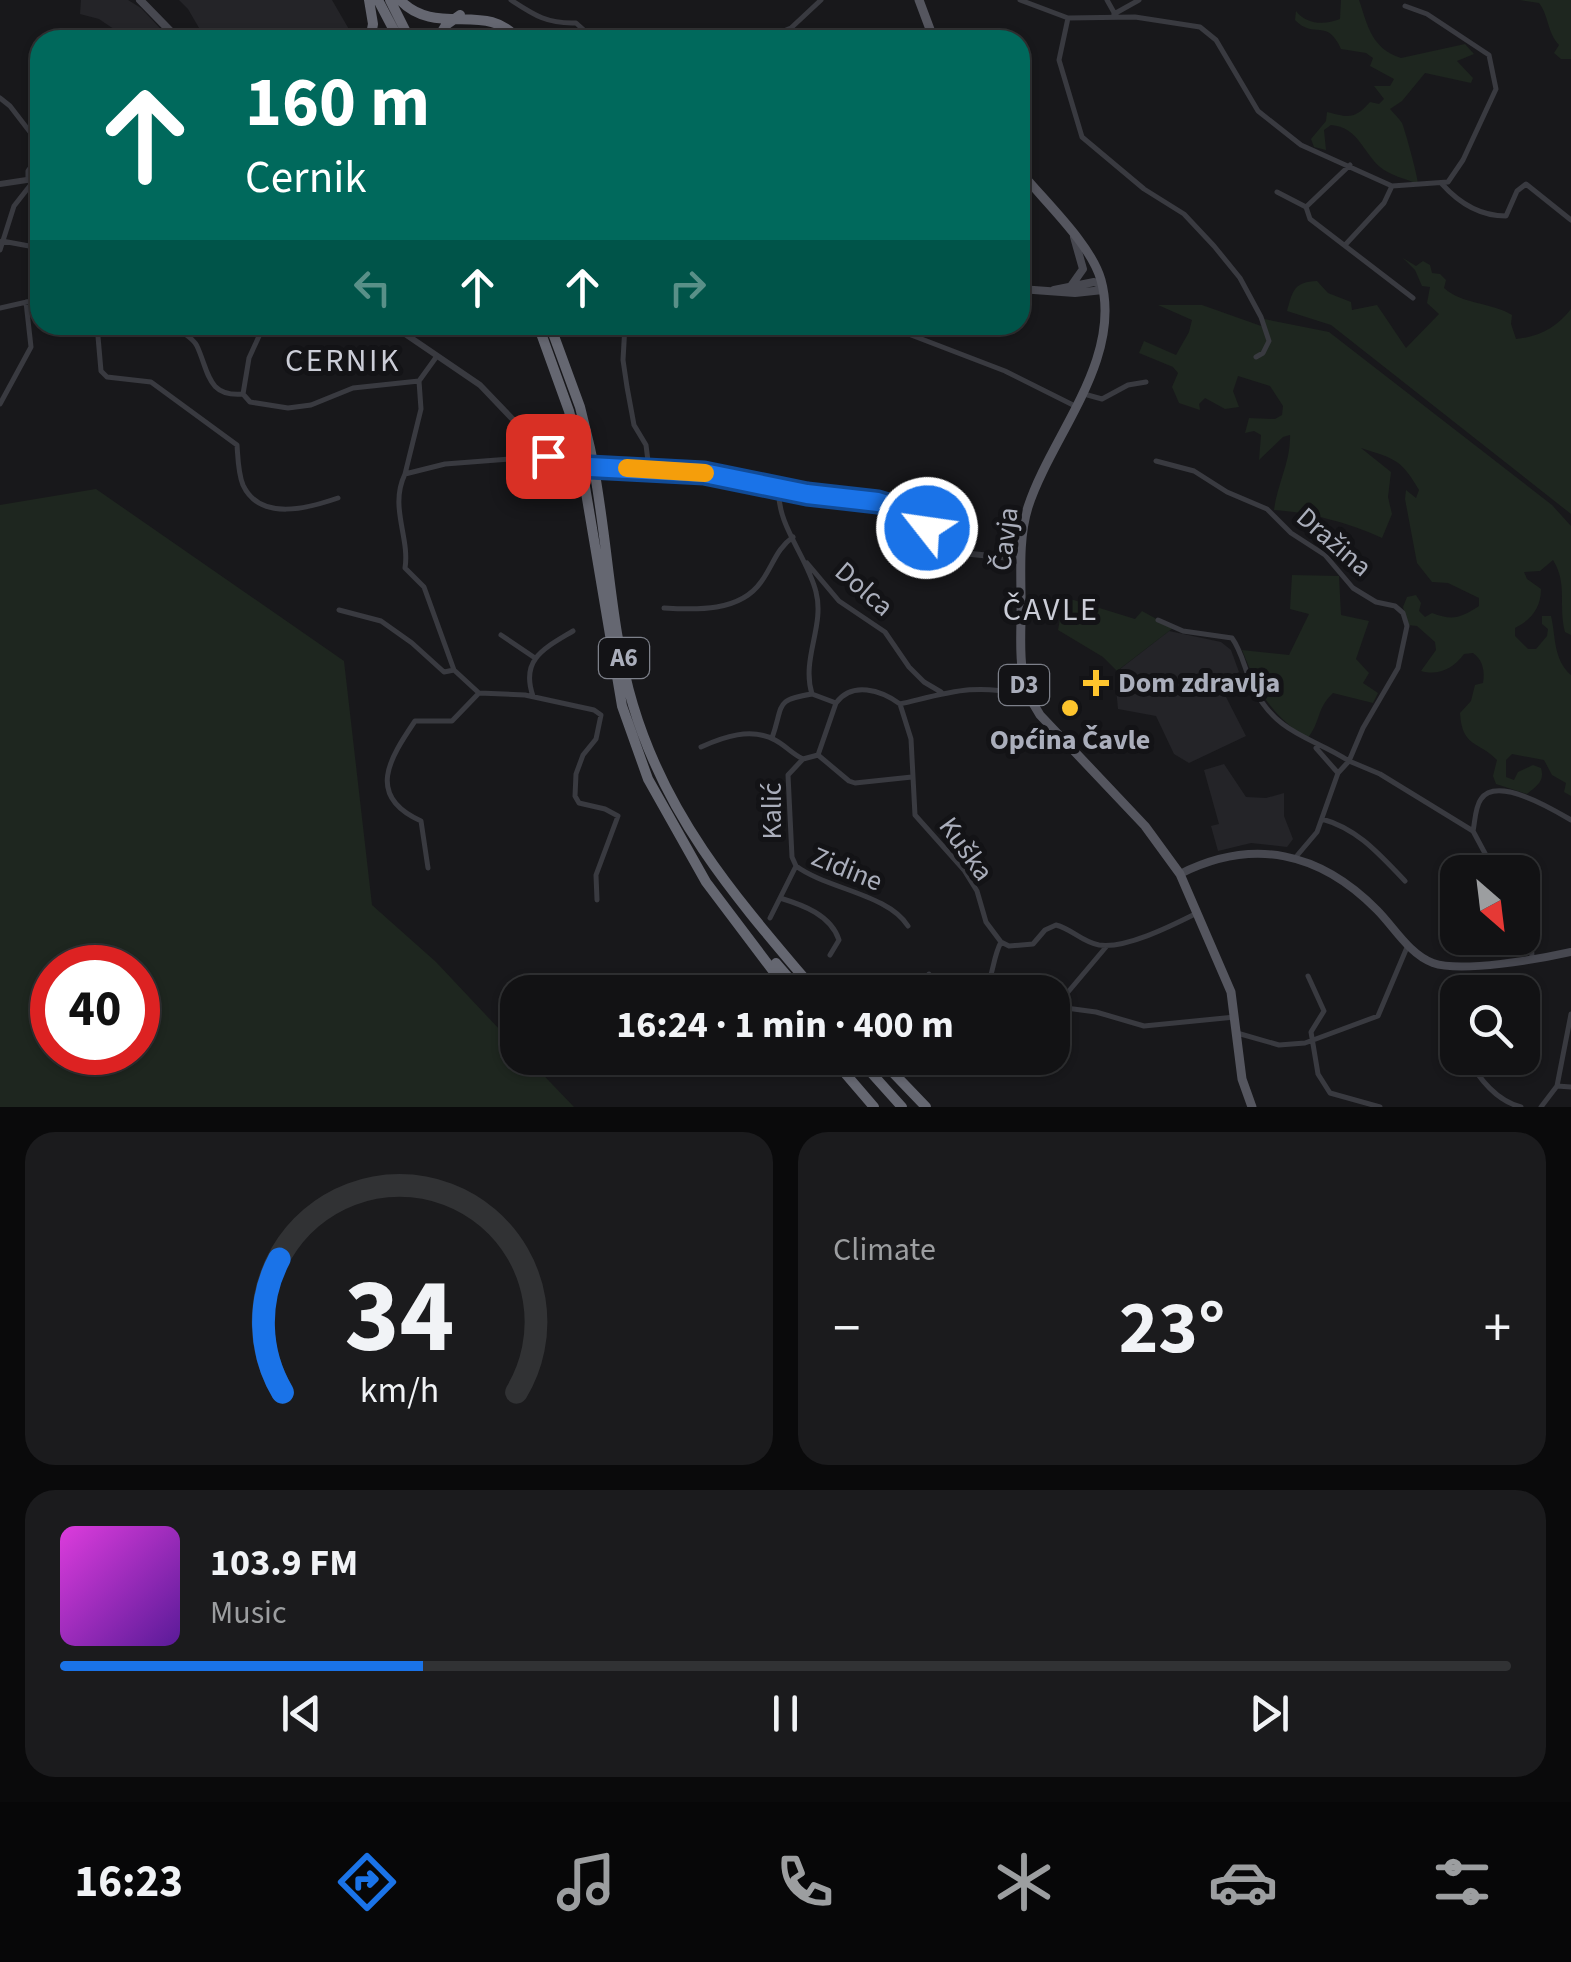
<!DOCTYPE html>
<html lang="en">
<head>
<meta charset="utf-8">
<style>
  body { margin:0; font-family:"Source Sans 3",sans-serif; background:#1b1b1d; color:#f1f3f6; height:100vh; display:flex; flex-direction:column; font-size:38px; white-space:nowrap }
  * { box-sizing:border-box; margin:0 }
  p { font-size:32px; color:#9c9ea0 }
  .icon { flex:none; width:55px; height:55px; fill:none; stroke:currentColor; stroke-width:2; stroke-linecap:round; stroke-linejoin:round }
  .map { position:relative; height:1107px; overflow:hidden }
  .details { display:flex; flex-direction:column; gap:25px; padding:25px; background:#0a0a0b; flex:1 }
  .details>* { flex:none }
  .top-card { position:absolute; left:30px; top:30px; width:1000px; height:305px; border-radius:30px; box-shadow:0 2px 8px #0004,0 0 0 2px #313234; background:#00695c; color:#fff; overflow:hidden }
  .needle { width:65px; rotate:152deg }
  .fabs { position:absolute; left:1440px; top:855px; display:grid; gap:20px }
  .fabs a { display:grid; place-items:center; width:100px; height:100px; border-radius:20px; background:#121214; box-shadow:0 2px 8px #0004,0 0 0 2px #313234; font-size:50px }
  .speed { position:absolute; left:30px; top:945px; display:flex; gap:20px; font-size:50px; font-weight:700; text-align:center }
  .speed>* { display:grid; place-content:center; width:130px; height:130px; border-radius:50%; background:#121214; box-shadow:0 2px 8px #0004,0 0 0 2px #313234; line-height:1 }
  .speed .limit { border:15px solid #d22; background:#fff; color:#111 }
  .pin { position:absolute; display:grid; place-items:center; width:85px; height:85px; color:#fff; margin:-42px; border-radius:20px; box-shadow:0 5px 15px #0006 }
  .me { position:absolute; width:110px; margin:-55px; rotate:300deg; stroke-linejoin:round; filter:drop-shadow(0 0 8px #0008) }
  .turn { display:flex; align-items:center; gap:35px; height:210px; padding:0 50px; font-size:45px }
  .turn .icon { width:130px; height:130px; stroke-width:2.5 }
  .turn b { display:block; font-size:70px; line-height:85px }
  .lanes { display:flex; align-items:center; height:95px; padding:0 50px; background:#0003; justify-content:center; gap:50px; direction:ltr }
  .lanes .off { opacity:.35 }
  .big { font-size:75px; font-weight:700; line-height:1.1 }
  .details .tile { flex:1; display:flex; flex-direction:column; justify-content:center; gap:15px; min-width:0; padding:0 35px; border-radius:30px; background:#1b1b1d }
  .details .dial { align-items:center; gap:0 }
  .dial svg { height:260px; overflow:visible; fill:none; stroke:#313234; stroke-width:7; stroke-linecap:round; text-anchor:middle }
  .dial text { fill:#f1f3f6; stroke:none }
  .song { display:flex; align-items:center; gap:30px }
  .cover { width:120px; height:120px; border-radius:15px; background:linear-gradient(135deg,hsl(300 70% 55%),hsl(270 70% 35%)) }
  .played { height:10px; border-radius:5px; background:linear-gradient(90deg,#1a73e8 25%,#313234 25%) }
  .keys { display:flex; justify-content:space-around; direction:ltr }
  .heat { display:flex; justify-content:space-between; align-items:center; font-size:55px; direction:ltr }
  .details .tiles { flex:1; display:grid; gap:25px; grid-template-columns:1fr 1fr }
  .tile:last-child { grid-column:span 2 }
  .trip { position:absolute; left:500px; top:975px; width:570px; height:100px; border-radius:30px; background:#121214; box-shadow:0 2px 8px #0004,0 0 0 2px #313234; font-weight:700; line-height:100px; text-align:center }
  .tabs { display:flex; height:160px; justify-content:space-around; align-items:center; background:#070708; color:#9c9ea0 }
  .tabs .icon { width:70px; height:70px }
  .tabs .selected { color:#1a73e8 }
  .tabs b { font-size:45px; color:#f1f3f6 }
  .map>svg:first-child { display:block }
  .built { fill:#242428 }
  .green { fill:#1e261f; fill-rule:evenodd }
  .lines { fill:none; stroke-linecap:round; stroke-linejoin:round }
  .minor { stroke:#393a40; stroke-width:5 }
  .tertiary { stroke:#393a40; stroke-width:6 }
  .secondary { stroke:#474850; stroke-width:8 }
  .primary { stroke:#55565f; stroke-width:9 }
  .motorway { stroke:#656771; stroke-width:10 }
  .tertiary-bridge { stroke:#393a40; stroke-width:6 }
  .route-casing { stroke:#114b97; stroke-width:25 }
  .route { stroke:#1a73e8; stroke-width:18 }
  .slow { stroke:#f59e0b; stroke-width:18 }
  .poi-dot { fill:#fdc42d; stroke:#131316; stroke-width:4 }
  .labels { text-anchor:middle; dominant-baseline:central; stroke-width:10; stroke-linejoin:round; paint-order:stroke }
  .shield { fill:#131316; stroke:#7d808a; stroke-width:2.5 }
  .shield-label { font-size:25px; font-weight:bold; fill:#aaaebb }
  .street-label { font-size:28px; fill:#aaaebb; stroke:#131316 }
  .poi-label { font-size:28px; font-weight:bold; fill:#aaaebb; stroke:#131316; text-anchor:start }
  .quarter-label { font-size:32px; letter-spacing:2.5px; fill:#cbcdd7; stroke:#131316 }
</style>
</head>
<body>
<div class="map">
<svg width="1571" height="1107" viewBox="0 0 1571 1107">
  <rect width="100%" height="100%" fill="#18181b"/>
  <!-- built -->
  <path class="built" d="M81 0H128L141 8 171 40H130L99 19 80 14Z
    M179 0H332L350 31 347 40H206L188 9Z
    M1169 631 1221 642 1231 650 1239 672 1227 679 1234 693 1226 697 1246 736 1189 763 1174 754 1156 716 1118 709 1116 688 1120 669Z
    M1224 764 1246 797 1266 798 1284 793V816L1293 839 1287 847 1251 843 1218 851 1211 826 1219 824 1204 770Z"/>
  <!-- green -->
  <path class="green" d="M1341 0H1359C1368 26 1371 48 1401 58L1465 44 1474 54 1457 61 1473 78 1471 83 1425 73 1402 101 1390 109C1394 114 1399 118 1402 123 1405 130 1418 177 1418 184 1406 179 1389 175 1380 167 1362 151 1358 127 1331 125L1324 130 1326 150 1314 147 1311 139 1326 121 1327 112C1349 118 1355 119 1370 102L1379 104 1384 99 1374 86H1390L1394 79 1370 66 1373 58 1366 53 1341 49C1327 17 1314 40 1295 20L1296 11C1307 25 1325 25 1340 19Z
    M1520 0H1571V59H1561L1554 53 1559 45C1547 32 1549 16 1539 3Z
    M1403 258 1416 266 1423 261 1430 265 1432 273 1440 274 1446 280 1444 288C1463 305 1491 302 1512 315L1511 324 1516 339C1539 337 1557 327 1571 309V514L1331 325 1287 311C1293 290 1294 282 1317 281L1328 293 1351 302 1352 310 1377 305 1406 348 1439 314 1427 303 1430 287 1422 286 1415 270Z
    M1158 305H1202L1264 327V319L1329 332 1552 505 1571 526V635L1565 632C1558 605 1568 584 1553 560L1540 571 1524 572 1527 579 1541 589C1541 608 1531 620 1515 628V636L1528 649H1536L1547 636 1548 629 1542 624V616H1551C1556 637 1553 659 1571 675V796L1564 792 1566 783 1552 775 1544 760 1512 754 1506 760V777L1514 780 1518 772 1533 765 1541 768C1545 781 1537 786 1527 794L1496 784 1493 776 1497 760C1479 741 1462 748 1460 713L1471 701 1475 685 1483 683C1485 671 1483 660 1473 653L1464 654C1454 668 1439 676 1421 671L1436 650 1435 642 1417 626 1408 625 1403 607 1407 597 1416 595 1421 603 1419 611 1425 617 1432 613C1453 621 1460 618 1479 606V598L1448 583 1432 582 1417 563 1405 499 1406 490 1416 498 1419 490C1401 459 1395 459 1361 448L1391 472 1388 497 1392 514 1382 538C1350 523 1308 512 1274 510 1277 484 1291 461 1290 435L1283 437 1259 460 1261 435 1254 431 1245 433 1249 418 1275 419 1282 415 1283 406 1270 386 1238 376 1233 391 1239 407 1225 409 1205 398 1199 404 1200 410 1179 403 1172 387 1178 373 1173 367 1139 353 1144 341 1176 355 1189 332 1192 320Z
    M96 489 344 661 372 905 436 962 517 1048 518 1058H527L574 1107H0V505ZM52 968H138V1052H52Z
    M1292 575 1339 576 1341 615 1369 621 1356 659 1369 673 1363 683 1378 693 1373 703 1333 693C1316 709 1321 722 1307 739 1267 710 1260 694 1242 650L1289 655 1309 614 1290 609Z
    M1064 597 1135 619 1142 611 1173 628 1117 671 1103 657 1058 630Z"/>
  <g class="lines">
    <!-- minor -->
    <path class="minor" d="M511 0C534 15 547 24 576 23L595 40
      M1020 0 1068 18 1135 17 1200 27 1216 40 1258 111 1301 145 1392 186 1448 182 1463 160 1496 89 1489 55 1427 14 1405 6
      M1107 0 1116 16
      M1114 14 1139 0
      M1068 18 1059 60 1082 137 1144 189 1184 214 1214 246 1240 278 1261 317 1269 341 1263 353 1256 357
      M691 40C707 24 729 35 748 40
      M761 40 791 28 821 0
      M0 98 10 106 40 145
      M28 180V171L40 154
      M1442 184C1459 203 1479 216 1506 216L1517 191 1526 184 1571 220
      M1277 192 1306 207 1350 165
      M1306 207 1310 219 1413 298
      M2 241 40 248
      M1346 244 1384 203 1392 186
      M0 250 14 206 36 178
      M0 308 40 299
      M97 325 101 371 107 377 151 382 237 445C238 458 238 473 243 485 260 522 309 508 338 498
      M178 325 179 330C186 335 194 339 197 346 209 372 207 397 243 394
      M625 325 623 360 627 387 634 425 646 445 649 469
      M885 325 1005 371 1075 406
      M260 334 249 358 243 394 250 402 288 408 311 405 353 388 419 381
      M1084 394 1102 399 1128 385 1146 382
      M0 404 31 347 26 302
      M548 456 445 464 405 474C389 507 410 537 405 568L424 587 454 670 479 693 525 695 594 710 601 715 596 739 583 755 576 774 575 796 579 803 605 809 618 816 596 875 597 900
      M1156 461 1194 471 1227 492 1267 509 1291 533 1325 555 1353 588 1376 602 1395 606 1403 613 1407 626 1398 668 1363 728 1349 761C1312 737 1278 735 1254 689 1245 673 1243 653 1232 638L1183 631 1158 620
      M405 474 421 409 419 381 437 356
      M779 489C776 524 808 558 816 592 825 626 801 659 812 694L836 703C852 681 881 690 900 704 951 692 974 683 1026 695
      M807 563 839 601 885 632 909 667 924 682 941 692
      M664 608C696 610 740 612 761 582 773 566 776 549 793 537
      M339 610 381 621 412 643 444 672 454 670
      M501 635 535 658
      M533 696C520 659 545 648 573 631
      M900 704 911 739 915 815 964 870 977 891 986 922 1001 942
      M772 738C784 704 774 700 812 694
      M701 747C723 737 751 727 775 740 785 745 792 754 803 759
      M1316 748 1338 773
      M818 755 849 781 855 783 912 777
      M1322 819C1358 829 1379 854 1405 881
      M1473 831C1475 822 1475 807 1481 799 1497 775 1554 810 1571 820
      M1295 858 1317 832 1338 773 1349 761 1380 774 1473 831 1495 872
      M796 866 792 857 788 775 803 759 818 755 836 703
      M796 866C827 889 888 894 908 926
      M428 868 421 821C365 796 390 758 415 721H452L479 693
      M780 898C803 905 831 915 839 940L830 955
      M770 918 796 866
      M1522 923 1531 926 1532 959
      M1001 942 1009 946 1033 944 1045 930 1056 925C1072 929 1082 942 1099 945 1126 949 1173 925 1197 913
      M929 974 937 992
      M1308 976 1324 1011 1311 1032 1318 1074 1330 1093 1380 1107
      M993 977 1036 992
      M984 992C994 976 992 959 1001 942
      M1052 1001 1066 1008 1096 1012 1144 1026 1235 1017
      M1052 1011 1106 947
      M1237 1033 1279 1045 1305 1043 1378 1016 1408 945
      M1468 1058C1479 1079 1497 1101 1521 1107
      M1027 1059 1028 1058
      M1557 1086 1571 1087
      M1541 1107 1557 1086 1571 1014"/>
    <!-- tertiary -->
    <path class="tertiary" d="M0 184 40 178
      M392 325 480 385 548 456 571 466
      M612 468 703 473 807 494 897 506 911 512 952 552 1021 559"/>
    <!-- secondary -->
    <path class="secondary" d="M140 0 179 40
      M1071 286 1083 269 1074 237
      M1020 289 1075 293 1103 290
      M1054 290 1094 282 1102 285
      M1180 874C1253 837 1320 852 1377 910 1394 927 1409 954 1433 963 1461 973 1540 959 1571 952"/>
    <!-- primary -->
    <path class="primary" d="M919 0 934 40
      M1020 171C1044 201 1091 244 1101 280 1123 360 1051 436 1028 507 1017 542 1022 584 1021 621 1020 657 1019 684 1040 715L1145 826 1180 874 1231 992 1242 1079 1252 1107"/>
    <!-- motorway -->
    <path class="motorway" d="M369 0 373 24 370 40
      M378 0 399 40
      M390 0 410 40
      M400 0C436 38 489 0 518 40
      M437 40 446 25 460 15
      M538 325 569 411 579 451 622 706 648 779 706 882 789 992
      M550 325 580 407 590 448C608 531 609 626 633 705 668 822 739 901 816 992
      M776 963 801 992
      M832 1058 874 1107
      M858 1058 902 1107
      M879 1058 926 1107"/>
    <!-- tertiary-bridge -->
    <path class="tertiary-bridge" d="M571 466 612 468"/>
  </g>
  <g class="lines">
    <defs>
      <path id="route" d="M548 456 571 466 704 473 807 494 878 502 911 512 927 528"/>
    </defs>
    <!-- route casing -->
    <use href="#route" class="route-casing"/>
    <!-- route -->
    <use href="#route" class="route"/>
    <!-- slow -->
    <path class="slow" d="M627 468 705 473"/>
  </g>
  <!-- markers -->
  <g class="poi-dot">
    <path d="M1091 668h10v10h10v10h-10v10h-10v-10h-10v-10h10z"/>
    <circle cx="1070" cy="708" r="10"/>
  </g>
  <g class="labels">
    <!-- shield labels -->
    <g class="shield">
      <rect x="599" y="638" width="50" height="40" rx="8"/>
      <rect x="999" y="665" width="50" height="40" rx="8"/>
    </g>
    <g class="shield-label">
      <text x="624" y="658">A6</text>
      <text x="1024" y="685">D3</text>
    </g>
    <!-- street labels -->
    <g class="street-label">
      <text transform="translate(1005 539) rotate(-83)">Čavja</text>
      <text transform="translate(1334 542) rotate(41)">Dražina</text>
      <text transform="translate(864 589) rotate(41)">Dolca</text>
      <text transform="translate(772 811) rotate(-90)">Kalić</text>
      <text transform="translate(966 849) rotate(54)">Kuška</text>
      <text transform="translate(847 869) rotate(22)">Zidine</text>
    </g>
    <!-- poi labels -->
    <g class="poi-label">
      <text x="1118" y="683">Dom zdravlja</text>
      <text x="1070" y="740" text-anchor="middle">Općina Čavle</text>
    </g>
    <!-- quarter labels -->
    <g class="quarter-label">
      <text x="343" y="361">CERNIK</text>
      <text x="1051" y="610">ČAVLE</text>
    </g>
  </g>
</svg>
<div class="fabs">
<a><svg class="needle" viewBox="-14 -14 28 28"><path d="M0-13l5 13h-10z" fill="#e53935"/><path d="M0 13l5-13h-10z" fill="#9c9ea0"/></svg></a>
<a><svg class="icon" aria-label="search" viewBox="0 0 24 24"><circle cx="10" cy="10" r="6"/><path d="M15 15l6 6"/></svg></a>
</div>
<div class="speed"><div class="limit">40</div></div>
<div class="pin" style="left:548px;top:456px;background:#d93025"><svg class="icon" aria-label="arrive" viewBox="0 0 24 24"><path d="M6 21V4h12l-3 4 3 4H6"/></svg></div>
<svg class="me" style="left:927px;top:528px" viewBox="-20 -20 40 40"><circle r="17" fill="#1a73e8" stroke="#fff" stroke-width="3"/><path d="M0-11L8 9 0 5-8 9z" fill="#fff"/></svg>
<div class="trip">16:24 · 1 min · 400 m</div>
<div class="top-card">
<div class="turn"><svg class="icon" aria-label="ahead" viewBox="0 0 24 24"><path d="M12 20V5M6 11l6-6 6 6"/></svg><div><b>160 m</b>Cernik</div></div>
<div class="lanes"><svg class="icon off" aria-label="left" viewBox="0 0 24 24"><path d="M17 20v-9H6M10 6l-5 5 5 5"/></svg><svg class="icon" aria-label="ahead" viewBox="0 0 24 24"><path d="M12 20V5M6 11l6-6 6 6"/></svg><svg class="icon" aria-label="ahead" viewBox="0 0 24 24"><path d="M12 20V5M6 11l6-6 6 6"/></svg><svg class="icon off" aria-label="right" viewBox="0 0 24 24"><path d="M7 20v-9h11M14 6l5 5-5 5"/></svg></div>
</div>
</div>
<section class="details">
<div class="tiles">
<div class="tile dial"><svg viewBox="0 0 100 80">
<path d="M14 69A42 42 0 1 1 86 69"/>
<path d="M14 69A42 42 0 0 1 13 28" stroke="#1a73e8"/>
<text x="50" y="56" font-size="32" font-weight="700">34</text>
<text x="50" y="72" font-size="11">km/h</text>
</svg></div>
<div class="tile"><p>Climate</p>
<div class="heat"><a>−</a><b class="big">23°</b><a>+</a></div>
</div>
<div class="tile">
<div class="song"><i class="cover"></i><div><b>103.9 FM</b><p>Music</p></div></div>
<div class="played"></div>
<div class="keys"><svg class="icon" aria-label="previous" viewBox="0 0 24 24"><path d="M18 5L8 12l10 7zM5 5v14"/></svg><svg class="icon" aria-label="pause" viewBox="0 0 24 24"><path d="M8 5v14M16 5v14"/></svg><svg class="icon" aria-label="next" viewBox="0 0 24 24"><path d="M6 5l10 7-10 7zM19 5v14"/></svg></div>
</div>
</div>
</section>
<nav class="tabs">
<b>16:23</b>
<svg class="icon selected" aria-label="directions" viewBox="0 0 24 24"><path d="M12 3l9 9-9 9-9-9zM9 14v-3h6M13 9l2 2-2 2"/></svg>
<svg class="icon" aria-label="music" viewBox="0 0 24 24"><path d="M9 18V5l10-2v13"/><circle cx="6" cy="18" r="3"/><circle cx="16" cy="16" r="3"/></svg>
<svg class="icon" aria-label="phone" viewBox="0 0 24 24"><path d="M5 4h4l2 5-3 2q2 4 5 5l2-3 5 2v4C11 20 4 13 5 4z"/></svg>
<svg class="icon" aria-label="climate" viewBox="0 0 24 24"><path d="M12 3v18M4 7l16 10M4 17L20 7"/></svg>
<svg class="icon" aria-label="car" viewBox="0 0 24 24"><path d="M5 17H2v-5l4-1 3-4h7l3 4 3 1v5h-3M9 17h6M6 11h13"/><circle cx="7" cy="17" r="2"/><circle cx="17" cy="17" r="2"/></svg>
<svg class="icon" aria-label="filters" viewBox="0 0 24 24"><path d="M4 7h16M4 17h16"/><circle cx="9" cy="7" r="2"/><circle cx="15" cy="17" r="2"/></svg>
</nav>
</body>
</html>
